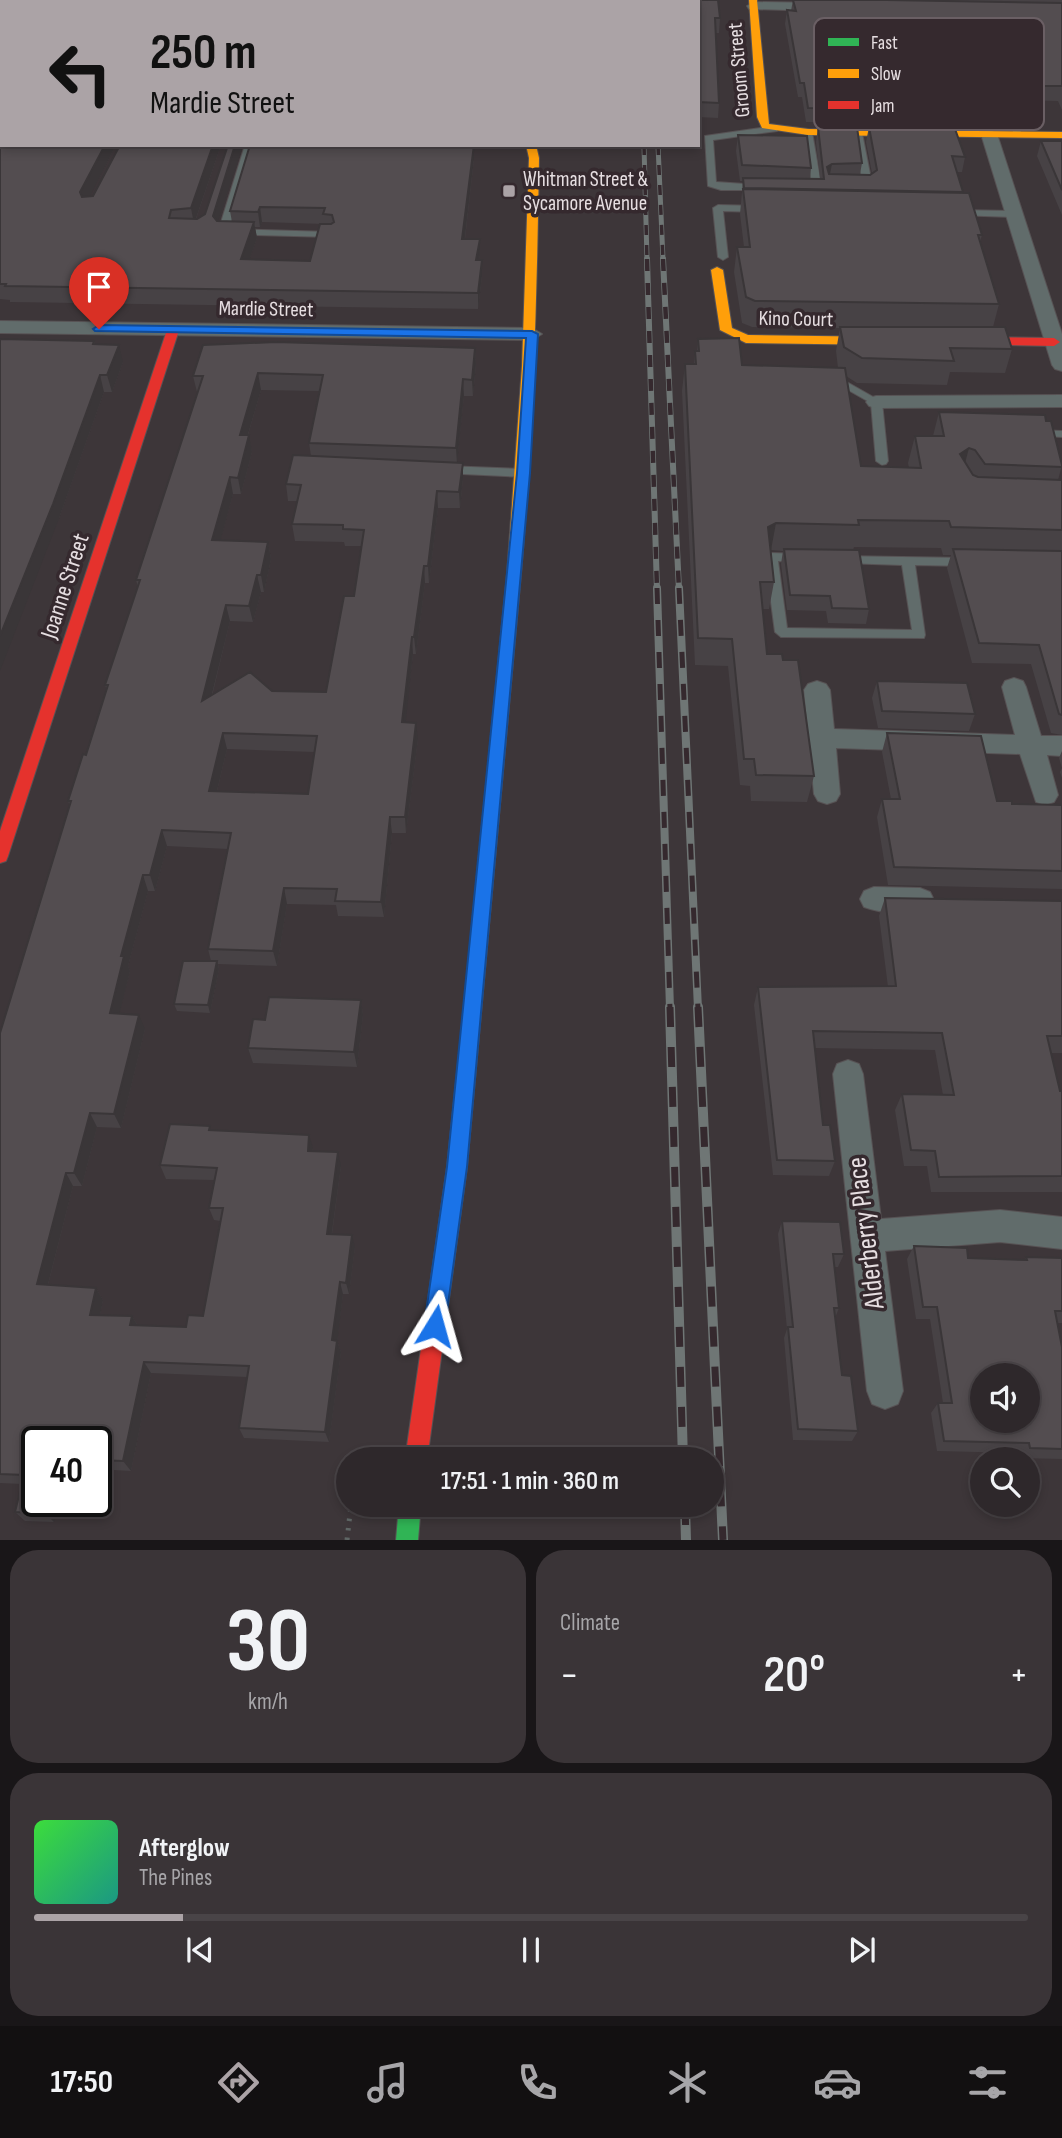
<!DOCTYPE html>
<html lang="en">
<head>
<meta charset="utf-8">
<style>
  body { margin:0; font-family:"Sofia Sans Condensed",sans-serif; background:#3a3437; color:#f1f3f6; height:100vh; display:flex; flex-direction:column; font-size:26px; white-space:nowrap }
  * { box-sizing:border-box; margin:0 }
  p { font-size:23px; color:#a7a6a9 }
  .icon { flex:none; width:38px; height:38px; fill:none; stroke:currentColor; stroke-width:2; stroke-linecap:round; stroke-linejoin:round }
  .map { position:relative; height:1540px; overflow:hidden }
  .sheet { display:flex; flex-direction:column; gap:10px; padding:10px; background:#191618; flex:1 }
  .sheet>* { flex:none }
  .top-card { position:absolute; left:0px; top:0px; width:700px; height:147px; box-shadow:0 4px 10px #0003,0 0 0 2px #494447; background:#aba3a6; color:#111; overflow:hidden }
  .buttons { position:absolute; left:970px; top:1363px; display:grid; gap:14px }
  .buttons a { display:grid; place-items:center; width:70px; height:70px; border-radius:50%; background:#2e282b; box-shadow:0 4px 10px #0003,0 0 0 2px #494447; font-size:35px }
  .speed { position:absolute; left:21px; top:1426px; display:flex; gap:14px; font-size:35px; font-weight:700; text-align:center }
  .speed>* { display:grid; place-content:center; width:91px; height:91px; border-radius:50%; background:#2e282b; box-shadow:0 4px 10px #0003,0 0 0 2px #494447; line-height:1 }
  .speed .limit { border:4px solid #111; border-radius:10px; background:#fff; color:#111 }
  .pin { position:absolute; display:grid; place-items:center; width:60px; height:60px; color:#fff; margin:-72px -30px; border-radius:50% 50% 50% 0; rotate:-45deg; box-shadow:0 0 7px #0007 }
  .pin .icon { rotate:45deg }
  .me { position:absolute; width:77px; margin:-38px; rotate:8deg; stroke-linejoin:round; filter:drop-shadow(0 0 5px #0008) }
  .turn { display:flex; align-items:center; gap:24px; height:147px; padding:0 35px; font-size:32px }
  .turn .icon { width:91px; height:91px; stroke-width:2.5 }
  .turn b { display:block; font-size:49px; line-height:60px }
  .big { font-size:52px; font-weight:600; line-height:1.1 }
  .sheet .widget { flex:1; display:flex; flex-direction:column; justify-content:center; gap:10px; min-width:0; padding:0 24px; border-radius:28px; background:#3a3437 }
  .sheet .dial { align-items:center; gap:0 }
  .dial b { font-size:91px; line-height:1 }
  .song { display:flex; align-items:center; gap:21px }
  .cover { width:84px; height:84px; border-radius:10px; background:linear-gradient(135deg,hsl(120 70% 55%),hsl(170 70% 35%)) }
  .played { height:7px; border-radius:4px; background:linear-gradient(90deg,#aba3a6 15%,#494447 15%) }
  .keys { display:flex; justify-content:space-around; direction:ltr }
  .heat { display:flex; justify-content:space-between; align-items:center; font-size:38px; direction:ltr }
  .sheet .tiles { flex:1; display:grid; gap:10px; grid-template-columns:1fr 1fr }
  .widget:last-child { grid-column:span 2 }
  .trip { position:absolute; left:336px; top:1447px; width:388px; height:70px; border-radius:35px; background:#2e282b; box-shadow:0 4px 10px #0003,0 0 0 2px #494447; font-weight:600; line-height:70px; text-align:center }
  .tab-bar { display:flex; height:112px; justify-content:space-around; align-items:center; background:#121011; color:#a7a6a9 }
  .tab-bar .icon { width:49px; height:49px }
  .tab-bar .active { color:#aba3a6 }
  .tab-bar b { font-size:32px; color:#f1f3f6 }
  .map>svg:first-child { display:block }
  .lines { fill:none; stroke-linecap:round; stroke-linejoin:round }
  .lane-casing { stroke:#575254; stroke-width:2 }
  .street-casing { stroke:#575254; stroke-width:2 }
  .fast-casing { stroke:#575254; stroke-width:2 }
  .slow-casing { stroke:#575254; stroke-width:2 }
  .jam-casing { stroke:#575254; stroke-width:2 }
  .path { stroke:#5f6665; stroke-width:5; stroke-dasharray:2.5 7; stroke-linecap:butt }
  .lane { fill:#616c6b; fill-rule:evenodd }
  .street { fill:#616c6b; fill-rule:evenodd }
  .fast { fill:#30b455; fill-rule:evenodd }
  .slow { fill:#ff9f0a; fill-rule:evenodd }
  .jam { fill:#e5322d; fill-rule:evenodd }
  .rail-far3-casing { stroke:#6f7675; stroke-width:5 }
  .rail-far2-casing { stroke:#6f7675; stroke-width:6 }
  .rail-far1-casing { stroke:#6f7675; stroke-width:8 }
  .rail-casing { stroke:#6f7675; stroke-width:10 }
  .rail-far3 { stroke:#35292e; stroke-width:3.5; stroke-dasharray:10; stroke-linecap:butt }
  .rail-far2 { stroke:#35292e; stroke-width:4.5; stroke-dasharray:12; stroke-linecap:butt }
  .rail-far1 { stroke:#35292e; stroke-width:5; stroke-dasharray:16; stroke-linecap:butt }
  .rail { stroke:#35292e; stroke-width:7; stroke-dasharray:20; stroke-linecap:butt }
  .wall { fill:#474245; fill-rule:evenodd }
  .shaded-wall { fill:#3a3638 }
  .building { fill:#534d50; stroke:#3a3638; stroke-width:2; fill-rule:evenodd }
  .route { fill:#1a73e8; stroke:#114b97; stroke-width:2 }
  .poi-dot { fill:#aba3a6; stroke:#35292e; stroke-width:2.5 }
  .labels { text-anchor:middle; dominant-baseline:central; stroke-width:7; stroke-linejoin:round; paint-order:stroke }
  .far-street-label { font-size:21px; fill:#e6dee1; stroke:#35292e }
  .far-poi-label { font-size:21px; fill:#e6dee1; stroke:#35292e; text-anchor:start }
  .street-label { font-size:24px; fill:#e6dee1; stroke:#35292e }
  .near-street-label { font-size:28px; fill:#e6dee1; stroke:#35292e }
  .key { fill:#35292e; stroke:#6a5f64; stroke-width:2 }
  .key-label { font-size:19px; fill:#e6dee1 }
</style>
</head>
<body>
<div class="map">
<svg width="1062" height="1540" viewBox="0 0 1062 1540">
  <rect width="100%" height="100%" fill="#3d3639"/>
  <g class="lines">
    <defs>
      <path id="lane" d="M993 72 1000 74 1022 135 1021 137 1014 135Z
        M0 90H2V96H0Z
        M774 126 778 129 777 131 713 140 716 182 759 185 764 188 762 190H721L708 186 705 136Z
        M808 129 812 132 822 190 817 193 806 189 812 186 804 132Z
        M858 130 862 133 872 184C868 188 857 188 853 184L862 181 854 133Z
        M245 145H254L229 229 330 232 333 233V237L220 234 218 232Z
        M718 205 760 206 765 209 760 212 723 211 728 257 723 260 718 257 713 208Z
        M958 210 1013 211 1018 214 1013 217 955 215V211Z
        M831 373 882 402 888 461 886 464 882 465 876 461 871 403 827 378V374Z
        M1035 430 1062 431V437L1031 435V431Z
        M445 466 524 469 530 473 524 477 441 473V467Z
        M771 553 802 554 808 558 802 562 778 561 787 628 912 630 902 565 843 563 837 559 839 556 966 558 972 562 966 566 915 565 925 635 924 638 781 637 775 632 765 557Z"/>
      <path id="street" d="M448 0H462L447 2Z
        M754 2 826 3 833 7 826 11 749 9 747 6Z
        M0 118H2V128H0Z
        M989 129 997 134 1062 334V371L1055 369 1052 365 981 134Z
        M0 321 532 328 542 334 532 340 0 333Z
        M1062 395V407L876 408 869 406 866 402 869 398 876 396Z
        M1014 678 1023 681 1026 687 1041 736H1062V756L1047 755 1058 795 1054 802 1045 805 1036 802 1020 754 836 748 840 794 836 801 827 804 818 801 814 794 804 690 808 684 817 681 826 684 830 690 834 729 1015 735 1002 687 1005 681Z
        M874 887 920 888 930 892 934 900 930 908C911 915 883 914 864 907L860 899 864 891Z
        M848 1060 859 1064 863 1074 881 1219 1000 1210 1062 1217V1249L1000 1242 885 1251 903 1391 898 1404 885 1409 872 1404 867 1391 833 1074 837 1064Z"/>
      <path id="fast" d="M173 0H181L172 2Z
        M514 569 521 574 480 1025 477 1031 471 1033 465 1031 462 1025 507 574Z
        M399 1505H421L418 1540H396Z"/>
      <path id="slow" d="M749 0H757L769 124 808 129 1062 132V138L808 135 762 128 757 117Z
        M526 145H536L539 158C537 297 533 436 521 574L514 579 507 574 522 366 529 158Z
        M717 267 723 270 732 328 748 335 888 337 894 341 888 345 746 343 720 330 711 270Z"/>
      <path id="jam" d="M173 326 179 330 8 856 6 861 0 863V831L167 330Z
        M959 337 1054 338 1060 342 1054 346 955 344V338Z
        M471 1017 477 1019 480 1025 467 1167 427 1460H405L447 1167 462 1025 465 1019Z"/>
    </defs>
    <!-- lane casing -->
    <use href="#lane" class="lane-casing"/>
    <!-- street casing -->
    <use href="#street" class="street-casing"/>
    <!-- fast casing -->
    <use href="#fast" class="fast-casing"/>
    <!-- slow casing -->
    <use href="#slow" class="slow-casing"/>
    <!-- jam casing -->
    <use href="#jam" class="jam-casing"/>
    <!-- path -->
    <path class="path" d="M347 1540 351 1505"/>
    <!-- lane -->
    <use href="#lane" class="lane"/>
    <!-- street -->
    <use href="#street" class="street"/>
    <!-- fast -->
    <use href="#fast" class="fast"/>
    <!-- slow -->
    <use href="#slow" class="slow"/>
    <!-- jam -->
    <use href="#jam" class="jam"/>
    <defs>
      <path id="rail-far3" d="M644 145 647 260
        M658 145 663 260"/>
      <path id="rail-far2" d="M647 259 657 590
        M663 259 679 590"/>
      <path id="rail-far1" d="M657 588 670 1009
        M679 588 698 1009"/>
      <path id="rail" d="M670 1007 683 1460
        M698 1007 723 1540
        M685 1505 686 1540"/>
    </defs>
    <!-- rail-far3 casing -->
    <use href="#rail-far3" class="rail-far3-casing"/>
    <!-- rail-far2 casing -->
    <use href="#rail-far2" class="rail-far2-casing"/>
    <!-- rail-far1 casing -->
    <use href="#rail-far1" class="rail-far1-casing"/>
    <!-- rail casing -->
    <use href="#rail" class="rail-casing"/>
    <!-- rail-far3 -->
    <use href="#rail-far3" class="rail-far3"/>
    <!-- rail-far2 -->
    <use href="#rail-far2" class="rail-far2"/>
    <!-- rail-far1 -->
    <use href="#rail-far1" class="rail-far1"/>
    <!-- rail -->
    <use href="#rail" class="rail"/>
  </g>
  <!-- wall -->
  <path class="wall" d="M0 0H142V2H2Z
    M683 0H718L720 18 719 33H716L719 103 718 118 698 117V2H683Z
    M793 0H1062V110L1058 101 1012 100 1002 72 1004 63H994L1002 85 1000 94 1003 103 1000 117 947 116 945 124 806 122 802 97H798L785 24 787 10 791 11Z
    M818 127 862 163 860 174 870 175 872 173 866 142 869 127 965 157 962 172H956L962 193 982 235 980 242 999 304 993 327 1012 349 1005 373 950 372 947 385 857 383 846 376 861 466 909 468 908 463 915 436H933L939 412 1062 465 1058 480H1062V735L1051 733 1031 664 972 663 947 568 951 555H943L941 548 854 547 853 550 869 609 866 624 828 623 826 611 787 610 781 564 783 551 771 550 774 582 769 609H763L767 654 783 660 814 776 807 802 751 801 750 786 740 785 728 666 695 665 682 391 685 364H694L695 351H697L698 339 742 365 838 368 836 351 840 328 752 327 742 323 734 272 737 247H744L740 214 743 181H740L736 151 738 135 811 168 810 179H820L816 142Z
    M0 138 115 147 89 197 221 145 196 219 232 222 230 211 474 145V159L465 239 480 255 479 260H482V276L478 309 10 302V300L0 299ZM262 222 324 224 310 261 249 260 257 238 255 227H260Z
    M1041 141H1062V215L1037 156Z
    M94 341 95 344 123 362 112 392H104L58 521Z
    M475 348 476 364 473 396H464L457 462 463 479 460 508H438L429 583H425L416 654H413L405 722 418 739 406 833H392L384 917 338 916 336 905 287 904 277 966 218 964 219 969 210 1013 177 1011 174 1004 211 961 208 949 228 849 167 846 155 891H148L128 966 130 971 119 1014 145 1029 121 1128 97 1127 82 1186H73L48 1285 96 1288 103 1300 100 1315 132 1316 138 1326 186 1327 203 1316 220 1221 214 1220 209 1208 214 1180 166 1179 160 1165 211 1130 313 1148V1151L341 1166 332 1234 355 1247 349 1294H343L337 1341 341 1352 329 1442 244 1438 239 1428 247 1377 151 1373 131 1471 96 1469V1442H37L54 1522 25 1521 15 1512 22 1484 0 1483V1033L70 806 68 801 86 755 107 690 105 685 138 587 136 580 198 392H197L193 376ZM261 390 319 391 309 443 311 456 286 484 288 501H297L292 524 295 541 344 542 345 546H362L354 596 326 692 272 691 212 696 230 621 253 622 261 592H264L271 559 268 542 220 541 233 494H241L252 452 248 435ZM227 749 315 752 308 794 217 791Z
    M877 681 975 714 969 731 878 728 872 698Z
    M887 733 997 801 1012 804 1062 805V889L888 885 877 817 882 799H891L882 752Z
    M1062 751V778L1060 772 1062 768 1059 758Z
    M885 898 1062 901V1053H1051L1060 1091H1062V1192H931L927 1166H904L895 1110 902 1094 943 1095 935 1050 814 1048 823 1125 835 1161 829 1176 773 1175 754 1005 758 987H888L879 916Z
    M361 1000 363 1015 357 1067 253 1063 248 1048Z
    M782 1221 844 1254 838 1267H834L839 1308 835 1318 842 1375 858 1431 852 1441 793 1440 784 1338 787 1329 778 1234Z
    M914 1246 968 1258 1025 1260 1026 1257 1062 1258V1323H1057L1062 1347V1459L1020 1458V1453L937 1451 931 1413 938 1403H943L930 1319H916L907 1259Z"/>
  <!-- shaded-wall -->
  <path class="shaded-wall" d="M17 0H50L51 2H9Z
    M2 3V17H0V4Z
    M105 145H115V147L84 208 80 192Z
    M213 145H221L194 224 191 208Z
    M235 145H243L215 231 213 216Z
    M474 145V159L463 254 462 239Z
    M832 164 829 179 827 167Z
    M260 207 262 222 260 227 258 212Z
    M254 222 257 238 244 275 241 259Z
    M480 239V255L477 275 476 260Z
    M482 260V276L478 309V293Z
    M119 345 123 362 112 392 107 375Z
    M475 348 476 364 473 396 472 380Z
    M258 373 261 390 243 451 240 435Z
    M100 375 104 392 58 521 0 671V636Z
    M463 379 464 396 457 464 456 448Z
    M249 435 252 452 241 494 238 478Z
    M969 448 962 475 960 454Z
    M463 463V479L460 508 459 492Z
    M230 477 233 494 216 557 212 540Z
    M437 491 438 508 429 583 428 566Z
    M776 523 771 550 764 555 768 527Z
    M268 542 271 559 264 592 261 575Z
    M424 566 425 583 416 654 414 637Z
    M257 575 261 592 253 622 249 606Z
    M226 605 230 621 206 718 202 701Z
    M412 637 413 654 404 738 402 722Z
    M416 723 418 739 406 833 405 817Z
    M223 733 227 749 213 807 209 791Z
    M390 817 392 833 384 917 381 902Z
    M162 830 167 846 155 891 150 875Z
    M143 875 148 891 128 966 130 971 116 1028 110 1013 121 956Z
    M284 888 287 904 277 966 273 951Z
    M217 961 219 969 210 1013 208 1005Z
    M361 1000 363 1015 357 1067 354 1052Z
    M139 1015 145 1029 121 1128 114 1114Z
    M90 1113 97 1127 82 1186 74 1173Z
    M309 1135 313 1148 311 1164 308 1151Z
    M338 1152 341 1166 330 1246 327 1234Z
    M66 1173 73 1186 45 1296 37 1284Z
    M352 1235 355 1247 349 1294 346 1283Z
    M340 1282 343 1294 336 1352 332 1340Z
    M96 1288 103 1300 98 1326 90 1315Z
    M132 1316 139 1328 130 1325Z
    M337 1341 341 1352 329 1442 325 1432Z
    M144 1362 151 1373 131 1471 123 1461Z
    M48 1502H59L54 1522 45 1513Z"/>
  <!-- building -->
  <path class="building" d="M0 0H17L2 2V3L0 4Z
    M205 0H417V2H204Z
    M486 0H534V2H486Z
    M686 0H718L720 18H715L719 103 698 102V2H686Z
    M793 0H886L1062 3V86H1016L1005 57H1033L1038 54 1037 50 964 48 966 56 992 57 1002 85H997L1003 103 945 102 948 109 808 108 804 83H800L787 10 796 11Z
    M818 127H857L862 163 832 164 827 167 829 174 870 175 877 170 869 127 955 129 965 157 952 156 963 192 744 188 743 178 824 179Z
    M738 135 807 136 811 168 742 165Z
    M0 138H2V145H105L80 192 82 197 93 196 120 145H213L191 208 171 210 169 218 197 219 205 214 228 145H235L213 216 217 221 254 222 241 259 310 261 320 224H331L334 222 332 215 323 214 325 208 260 207 258 212 230 211 250 145H474L462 239H480L476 260H482L478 293 5 286 6 284H0Z
    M1041 141H1062V190Z
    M743 189 969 193 982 235H978L999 304 755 301 746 297 737 247H750Z
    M840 327H1005L1012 349 950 348 954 361 862 358 844 347Z
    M739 338 742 365 845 368 861 466 921 468 915 436H944L939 412 1045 415 1046 421H1051L1062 465V467L985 464 975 450 969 448 960 454 973 475 978 477 1062 480V530L951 527 949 521 858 520 859 525 776 523 768 527 774 582H760L767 654H782L783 660H798L814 776 756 775 754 759H744L732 639 698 638 685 364H696L695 351H699L698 339Z
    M0 339 94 341 93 344 119 345 107 375H100L53 504 0 636Z
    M276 342 475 348 472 380 463 379 456 448 309 443 323 375 258 373 240 435H249L238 478 230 477 212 540 268 542 261 575H257L249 606 226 605 202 701 250 672 272 691 326 692 344 596H354L364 530 343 529V525L292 524 301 485 286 484 293 455 463 463 459 492 437 491 428 566H424L414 637H412L402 722 416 723 405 817H390L381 902 335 901 337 889 284 888 273 951 208 949 231 833 162 830 150 875H143L121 956H124L110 1013 139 1015 114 1114 90 1113 74 1173H66L37 1284 96 1288 90 1315 132 1316 130 1325 186 1327 188 1315 203 1316 223 1208H209L217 1168 160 1165 170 1124 210 1126 209 1130 309 1135 308 1151 338 1152 327 1234 352 1235 346 1283 340 1282 332 1340 337 1341 325 1432 239 1428 249 1366 144 1362 123 1461 96 1460V1442H37V1502H48L45 1513 15 1512 24 1475 0 1474V1033L71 801H68L83 754 86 755 108 685H105L140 580H136L203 376H193L203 345ZM223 733 317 736 308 794 209 791Z
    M784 549 859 550 869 609 832 608 830 596 790 595Z
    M953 549 1062 551V715L1059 714 1039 645 979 643Z
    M877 681 967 683 975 714 882 711Z
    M887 733 981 736 997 801H1012V804L1062 805V871L894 867 882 799H900Z
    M885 898 1062 901V1036H1047L1060 1091H1062V1176L939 1177 935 1151 911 1150 902 1094 954 1095 942 1033 813 1031 823 1125H830L835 1161 777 1160 758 987 896 986Z
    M183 961H217L208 1005 174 1004Z
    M269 997 361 1000 354 1052 248 1048 253 1019 265 1020Z
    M782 1221 840 1222 844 1254H833L839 1308H834L842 1375 851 1376 858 1431 798 1429 788 1327H793Z
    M914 1246 967 1248 968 1258 1027 1260 1026 1257 1062 1258V1311H1055L1062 1347V1449L1030 1448 1029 1443 944 1441 938 1403H952L937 1307H923ZM982 1376H1027V1421H982Z"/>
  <!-- route -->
  <path class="route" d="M99 325 532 331 538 334 530 473 467 1167 445 1326 442 1334 435 1337 427 1334 424 1326 447 1167 517 473 526 338 95 331 93 329Z"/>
  <!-- markers -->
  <rect class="poi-dot" x="502" y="184" width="14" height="14" rx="3.5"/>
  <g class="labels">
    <!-- far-street labels -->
    <g class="far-street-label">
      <text transform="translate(739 70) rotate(-95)">Groom Street</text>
      <text transform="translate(266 309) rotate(1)">Mardie Street</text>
      <text transform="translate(796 319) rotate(1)">Kino Court</text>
    </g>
    <!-- far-poi labels -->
    <g class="far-poi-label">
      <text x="523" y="179">Whitman Street &amp;<tspan x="523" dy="24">Sycamore Avenue</tspan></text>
    </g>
    <!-- street labels -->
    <g class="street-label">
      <text transform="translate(65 586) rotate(-72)">Joanne Street</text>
    </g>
    <!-- near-street labels -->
    <g class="near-street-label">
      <text transform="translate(866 1233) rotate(-97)">Alderberry Place</text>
    </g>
  </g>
  <!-- legend -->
  <rect x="814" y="18" width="230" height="112" rx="10" class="key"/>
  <rect x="828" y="38" width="31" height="8" fill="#30b455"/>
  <rect x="828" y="69" width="31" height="9" fill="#ff9f0a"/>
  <rect x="828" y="101" width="31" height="8" fill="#e5322d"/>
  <g class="key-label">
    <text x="871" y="49">Fast</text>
    <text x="871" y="80">Slow</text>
    <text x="871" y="112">Jam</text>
  </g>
</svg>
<div class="buttons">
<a><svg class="icon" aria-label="sound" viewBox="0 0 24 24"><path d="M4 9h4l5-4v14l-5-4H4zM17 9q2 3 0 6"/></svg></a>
<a><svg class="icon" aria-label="search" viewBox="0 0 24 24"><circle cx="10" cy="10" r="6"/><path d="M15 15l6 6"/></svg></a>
</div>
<div class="speed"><div class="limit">40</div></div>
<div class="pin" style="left:99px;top:329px;background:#d93025"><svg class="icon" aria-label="arrive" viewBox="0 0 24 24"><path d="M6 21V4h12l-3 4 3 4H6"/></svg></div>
<svg class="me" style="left:435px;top:1326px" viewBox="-20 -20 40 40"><path d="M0-17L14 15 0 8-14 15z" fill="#1a73e8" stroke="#fff" stroke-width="4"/></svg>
<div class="trip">17:51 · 1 min · 360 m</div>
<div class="top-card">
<div class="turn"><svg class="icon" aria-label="left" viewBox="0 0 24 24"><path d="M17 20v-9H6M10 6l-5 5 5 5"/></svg><div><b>250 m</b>Mardie Street</div></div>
</div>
</div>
<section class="sheet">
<div class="tiles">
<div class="widget dial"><b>30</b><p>km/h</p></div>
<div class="widget"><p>Climate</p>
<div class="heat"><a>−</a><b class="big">20°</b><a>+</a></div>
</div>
<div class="widget">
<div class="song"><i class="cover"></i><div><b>Afterglow</b><p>The Pines</p></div></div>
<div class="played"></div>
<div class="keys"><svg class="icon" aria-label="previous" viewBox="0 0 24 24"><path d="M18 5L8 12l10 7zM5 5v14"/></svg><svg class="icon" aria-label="pause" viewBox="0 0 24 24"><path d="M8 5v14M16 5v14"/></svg><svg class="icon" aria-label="next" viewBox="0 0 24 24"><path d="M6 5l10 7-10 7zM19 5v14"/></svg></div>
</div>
</div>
</section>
<nav class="tab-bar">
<b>17:50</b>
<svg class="icon active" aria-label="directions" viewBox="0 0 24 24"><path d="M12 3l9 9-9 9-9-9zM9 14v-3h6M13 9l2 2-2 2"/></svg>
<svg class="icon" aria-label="music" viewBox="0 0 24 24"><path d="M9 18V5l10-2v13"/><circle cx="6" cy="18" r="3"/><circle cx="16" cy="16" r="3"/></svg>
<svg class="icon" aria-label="phone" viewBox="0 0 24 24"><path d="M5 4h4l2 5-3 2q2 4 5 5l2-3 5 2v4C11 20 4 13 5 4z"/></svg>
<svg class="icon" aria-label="climate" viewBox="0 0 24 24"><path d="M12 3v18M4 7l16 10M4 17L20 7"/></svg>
<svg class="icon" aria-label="car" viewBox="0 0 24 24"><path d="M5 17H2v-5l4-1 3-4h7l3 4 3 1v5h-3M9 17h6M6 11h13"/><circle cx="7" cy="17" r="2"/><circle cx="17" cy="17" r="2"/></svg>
<svg class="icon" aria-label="filters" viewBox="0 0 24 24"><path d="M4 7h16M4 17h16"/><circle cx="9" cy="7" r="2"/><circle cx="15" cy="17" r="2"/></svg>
</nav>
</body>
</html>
